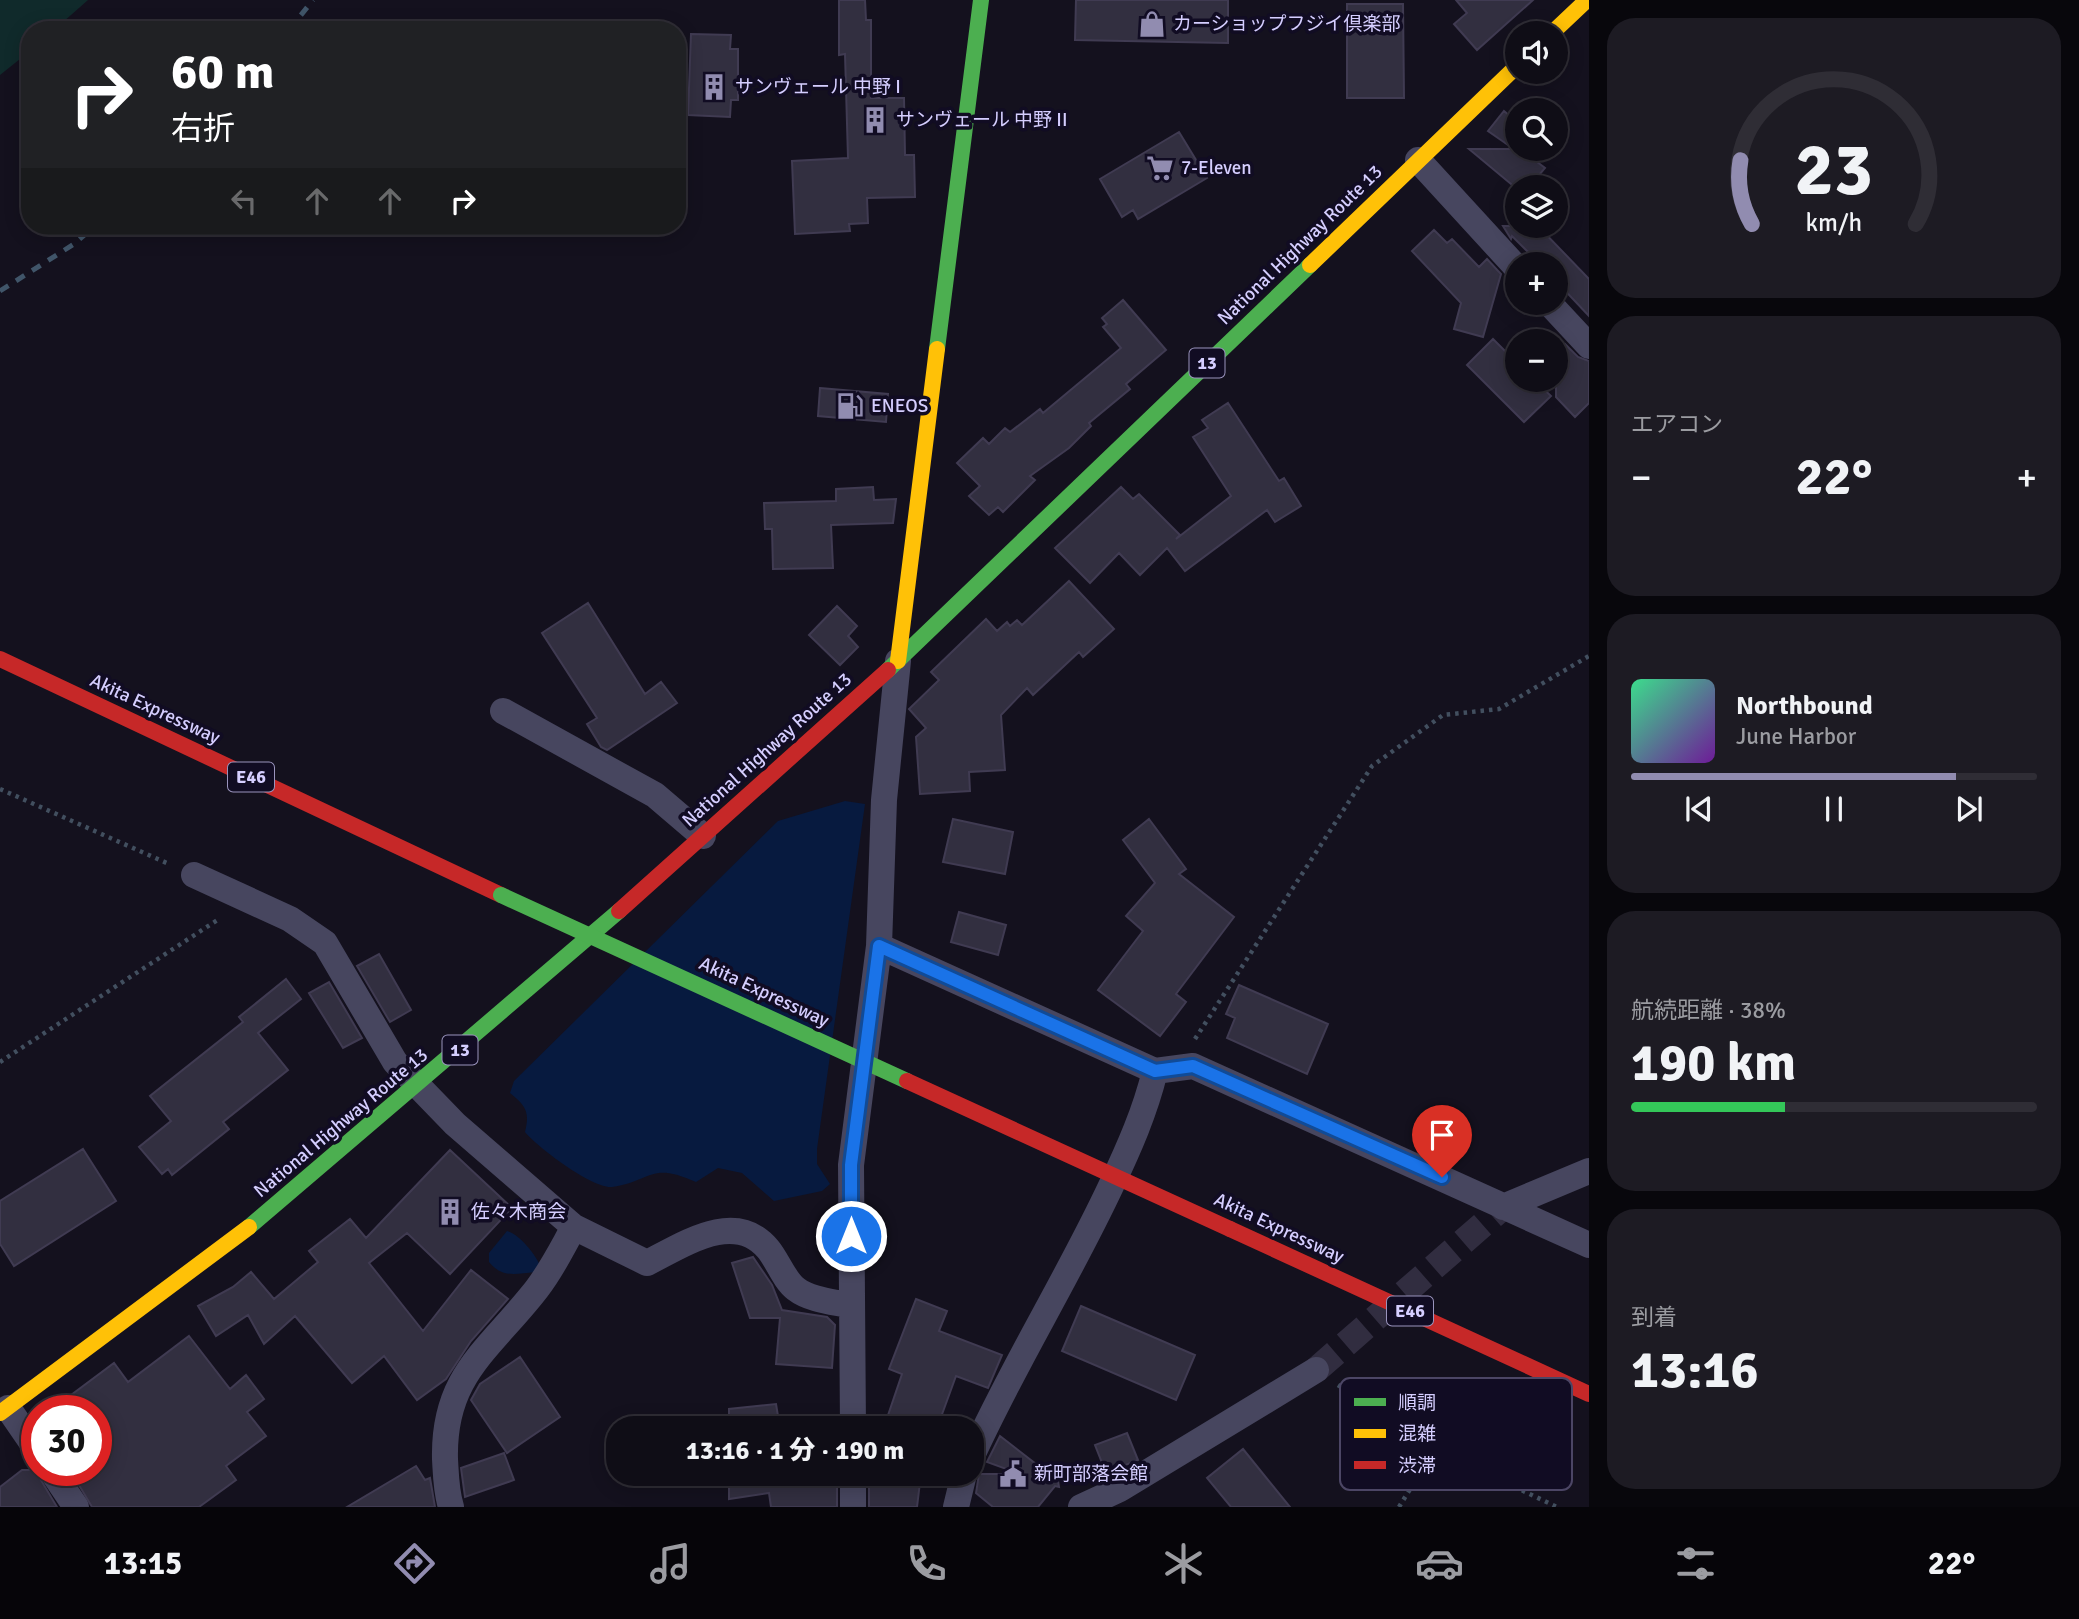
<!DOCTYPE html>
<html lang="ja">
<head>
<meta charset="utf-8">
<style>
  body { margin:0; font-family:Signika,"Noto Sans JP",sans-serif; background:#1d1b23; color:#f1f3f6; height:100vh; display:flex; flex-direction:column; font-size:26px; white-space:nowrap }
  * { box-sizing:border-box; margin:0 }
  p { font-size:23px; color:#9b9ca1 }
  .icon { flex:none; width:38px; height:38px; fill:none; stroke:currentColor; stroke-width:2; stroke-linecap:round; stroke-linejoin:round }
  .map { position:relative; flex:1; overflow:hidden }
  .drawer { display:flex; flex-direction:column; gap:18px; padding:18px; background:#08070c; width:490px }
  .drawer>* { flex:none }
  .banner { position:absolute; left:21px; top:21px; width:665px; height:214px; border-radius:28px; box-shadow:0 4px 18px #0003,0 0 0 2px #2f2d35; background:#202124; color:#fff; overflow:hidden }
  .buttons { position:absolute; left:1505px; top:21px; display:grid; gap:14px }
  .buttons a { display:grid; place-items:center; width:63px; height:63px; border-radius:50%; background:#0f0d16; box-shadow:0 4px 18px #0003,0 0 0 2px #2f2d35; font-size:35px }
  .speed { position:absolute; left:21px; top:1395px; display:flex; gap:14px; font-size:35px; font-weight:700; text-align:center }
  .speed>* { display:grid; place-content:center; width:91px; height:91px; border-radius:50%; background:#0f0d16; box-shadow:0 4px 18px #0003,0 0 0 2px #2f2d35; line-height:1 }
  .speed .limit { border:10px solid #d22; background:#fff; color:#111 }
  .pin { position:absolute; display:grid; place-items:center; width:60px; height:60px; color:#fff; margin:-72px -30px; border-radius:50% 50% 50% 0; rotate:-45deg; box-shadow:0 0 7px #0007 }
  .pin .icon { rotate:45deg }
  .me { position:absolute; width:77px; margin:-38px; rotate:0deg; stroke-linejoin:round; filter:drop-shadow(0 0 5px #0008) }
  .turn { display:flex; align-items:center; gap:24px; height:147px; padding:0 35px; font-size:32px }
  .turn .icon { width:91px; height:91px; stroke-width:2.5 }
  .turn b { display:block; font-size:49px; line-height:60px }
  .lanes { display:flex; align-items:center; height:66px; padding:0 35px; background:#0003; justify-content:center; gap:35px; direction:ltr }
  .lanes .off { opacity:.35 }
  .big { font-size:52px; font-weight:800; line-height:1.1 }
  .drawer .card { flex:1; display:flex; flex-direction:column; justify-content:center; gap:10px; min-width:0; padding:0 24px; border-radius:28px; background:#1d1b23 }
  .drawer .dial { align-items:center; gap:0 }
  .dial svg { height:182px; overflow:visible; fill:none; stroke:#2f2d35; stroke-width:7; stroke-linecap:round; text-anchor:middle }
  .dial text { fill:#f1f3f6; stroke:none }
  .song { display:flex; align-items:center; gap:21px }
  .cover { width:84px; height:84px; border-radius:10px; background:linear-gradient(135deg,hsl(150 70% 55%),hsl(280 70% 35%)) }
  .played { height:7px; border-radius:4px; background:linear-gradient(90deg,#918cb0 80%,#2f2d35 80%) }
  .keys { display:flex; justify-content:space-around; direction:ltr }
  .heat { display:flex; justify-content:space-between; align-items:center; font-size:38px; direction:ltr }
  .charge { height:10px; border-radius:5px; background:linear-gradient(90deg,#34c759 38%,#2f2d35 0) }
  .trip { position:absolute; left:606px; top:1416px; width:378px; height:70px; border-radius:28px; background:#0f0d16; box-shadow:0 4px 18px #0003,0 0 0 2px #2f2d35; font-weight:800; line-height:70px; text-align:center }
  .dock { display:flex; height:112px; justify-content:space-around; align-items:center; background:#060509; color:#9b9ca1 }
  .dock .icon { width:49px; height:49px }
  .dock .active { color:#918cb0 }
  .dock b { font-size:32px; color:#f1f3f6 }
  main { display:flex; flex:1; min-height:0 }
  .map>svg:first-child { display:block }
  .green { fill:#102a2b }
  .water { fill:#071a3f }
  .building { fill:#322f40; stroke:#403b52; stroke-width:2 }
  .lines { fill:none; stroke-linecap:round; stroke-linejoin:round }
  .street-tunnel { stroke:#312d40; stroke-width:26; stroke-dasharray:26 13; stroke-linecap:butt }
  .path { stroke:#424f5f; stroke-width:4.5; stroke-dasharray:3.5 5; stroke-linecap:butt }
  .street { stroke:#47465f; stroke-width:26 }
  .fast { stroke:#4caf50; stroke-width:16 }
  .slow { stroke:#ffc107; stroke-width:16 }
  .jam { stroke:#c62828; stroke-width:16 }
  .rail { stroke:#405569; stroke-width:5; stroke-dasharray:10 9; stroke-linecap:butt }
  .fast-bridge { stroke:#4caf50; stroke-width:16 }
  .jam-bridge { stroke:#c62828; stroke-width:16 }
  .route-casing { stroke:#114b97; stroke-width:18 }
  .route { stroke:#1a73e8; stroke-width:12 }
  .labels { text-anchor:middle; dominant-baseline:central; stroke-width:7; stroke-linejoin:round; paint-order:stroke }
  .shield { fill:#110c23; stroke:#9a94bd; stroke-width:2 }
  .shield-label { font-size:18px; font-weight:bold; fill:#d5ceff }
  .poi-label { font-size:19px; fill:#d5ceff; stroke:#110c23; text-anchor:start }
  .street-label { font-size:19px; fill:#d5ceff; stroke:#110c23 }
  .key { fill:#110c23; stroke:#4c4665; stroke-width:2 }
  .key-label { font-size:19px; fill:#d5ceff }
</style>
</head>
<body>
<main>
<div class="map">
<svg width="1589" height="1507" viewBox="0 0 1589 1507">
  <rect width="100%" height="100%" fill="#14111e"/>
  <!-- green -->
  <path class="green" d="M0 0H88L54 30H30V51L0 75Z"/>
  <!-- water -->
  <path class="water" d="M845 801 865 804 817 1149V1164L830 1184 822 1191 774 1201 742 1173 718 1168 696 1182C650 1161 652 1181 612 1187 593 1189 537 1147 525 1132 530 1112 526 1106 510 1093L514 1081 778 821Z
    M507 1231C520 1235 534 1253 540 1265L535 1272C515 1274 502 1278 489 1262V1253Z"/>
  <!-- building -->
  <path class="building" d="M839 0H865L866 20H871V98H904L905 155H914L915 197 867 198 868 223 849 224 850 231 795 234 792 161 848 158 845 54 839 55Z
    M1076 0H1228V43L1075 40Z
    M1456 0H1533L1477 50 1454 24 1467 13Z
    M1347 4H1403L1404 98H1347Z
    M691 34 731 35 730 49H738V100H731L730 117 688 115Z
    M1504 111 1517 122V133L1508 145 1488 131Z
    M1179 132 1207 178 1138 219 1133 210 1122 217 1100 179Z
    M1469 149H1520L1545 168 1529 187 1517 189Z
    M1503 226H1538L1589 279V316L1556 281V264H1540L1512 236 1511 239Z
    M1434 230 1447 243 1452 239 1479 267 1487 259 1501 274 1483 337 1454 329 1461 303 1412 251Z
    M1123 300 1166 350 1126 384 1130 389 1089 423 1091 426 1069 448 1030 476 1035 480 1003 512 998 507 989 515 969 496 980 486 957 463 983 438 989 444 1005 428 1010 432 1040 409 1043 413 1121 348 1103 327 1107 324 1102 318Z
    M1493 339 1517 363V380H1534L1551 396 1524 422 1467 365Z
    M1565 344 1578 357 1589 361V403L1575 417 1556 397V353Z
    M820 388 888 394 886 422 818 416Z
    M1228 403 1279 481 1284 478 1301 506 1275 522 1267 510 1185 571 1167 548 1140 575 1119 553 1090 583 1055 548 1121 487 1133 499 1139 494 1180 535 1176 539 1231 496 1193 437 1208 428 1202 420Z
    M873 487 874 500 896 499 893 523 831 525 833 568 773 569 772 529H765L764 503 836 501V489Z
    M1069 581 1114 629 1083 657 1079 652 1033 695 1027 688 1001 715 1005 770 969 772 970 791 920 794 916 737 926 728 909 709 939 680 931 672 986 619 997 631 1007 622 1010 626 1017 620 1022 625Z
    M588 603 645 694 661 682 677 703 607 750 601 747 587 724 597 718 542 633Z
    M837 606 857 626 848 636 858 647 840 665 809 635Z
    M953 819 1013 832 1005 874 943 862Z
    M1149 819 1186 869 1179 874 1234 917 1176 994 1186 1002 1160 1036 1098 990 1143 931 1126 916 1155 883 1123 840Z
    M959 912 1006 925 998 955 951 942Z
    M379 954 411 1010 390 1022 357 966Z
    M286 979 301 999 258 1033 288 1070 223 1122 229 1129 172 1175 168 1169 162 1174 139 1147 171 1121 150 1096 243 1022 239 1017Z
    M329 982 362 1038 343 1048 309 993Z
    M1239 985 1328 1024 1307 1074 1227 1038 1235 1018 1226 1014Z
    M83 1149 116 1201 14 1266 0 1244V1201Z
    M450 1150 512 1208 450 1274 407 1233 369 1263 423 1331 471 1270 508 1299 471 1341 446 1379 417 1400 384 1356 352 1383 295 1316 264 1344 248 1315 216 1336 198 1306 233 1287 251 1272 274 1299 318 1262 309 1251 350 1219 366 1238Z
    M753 1257 772 1285 782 1310 827 1317 835 1325 832 1368 776 1364 780 1318H750L732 1263Z
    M916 1299 947 1311 939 1331 1002 1355 988 1388 956 1376 937 1428H888L884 1427 902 1374 889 1369Z
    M1081 1306 1195 1355 1176 1400 1062 1351Z
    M189 1336 230 1389 246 1375 264 1399 247 1412 266 1436 226 1466 236 1480 199 1507H92L70 1470H96V1410H51L114 1363 128 1382Z
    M520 1357 560 1417 507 1453 471 1400 480 1384Z
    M776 1404 780 1428H729V1409Z
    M1127 1433 1138 1460 1106 1473 1095 1445Z
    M1000 1436 1049 1474H1064L1058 1481 1059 1487 1055 1486 1038 1507H993L976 1493 979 1474H1020L987 1462Z
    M1243 1449 1290 1507H1231L1207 1478Z
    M504 1453 514 1480 465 1497 461 1468Z
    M416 1466 425 1480 430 1478 435 1507H347Z
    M22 1470H35L57 1507H0V1487Z
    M729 1474H837V1507H771L769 1493 729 1499Z
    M869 1474H921L917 1507H869Z"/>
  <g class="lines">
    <!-- street-tunnel -->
    <path class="street-tunnel" d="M1316 1370 1503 1207"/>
    <!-- path -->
    <path class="path" d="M0 789 169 864
      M1195 1039 1372 766 1443 715 1499 709 1589 656
      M0 1062 219 919
      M1338 1385 1435 1449 1557 1507
      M1399 1507 1435 1449"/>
    <!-- street -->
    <path class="street" d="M1418 160 1517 268
      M1549 303 1589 346
      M503 711 655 795 703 836
      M194 875 290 919 325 943 395 1062 455 1124 574 1227 647 1263C683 1245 735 1209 768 1249 778 1261 784 1280 796 1289 810 1300 835 1302 852 1306
      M879 946 1155 1071 1193 1066 1589 1245
      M1503 1207 1589 1171
      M8 1408 37 1450
      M853 1428 851 1165 879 946 884 800 898 661
      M971 1458C1013 1365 1068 1278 1111 1186 1129 1148 1145 1112 1155 1071
      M51 1470 76 1507
      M853 1474V1507
      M451 1507C446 1491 446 1476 445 1459 443 1378 486 1352 532 1295 549 1275 561 1250 574 1227
      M956 1507 964 1474
      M1081 1507 1120 1489 1316 1370"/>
    <!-- fast -->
    <path class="fast" d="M937 349 981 0
      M888 670 1310 265
      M249 1227 619 911"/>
    <!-- slow -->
    <path class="slow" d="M1552 33 1587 0
      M1310 265 1517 66
      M898 661 937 349
      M0 1413 249 1227"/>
    <!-- jam -->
    <path class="jam" d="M0 659 501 895
      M619 911 888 670
      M1230 1229 1589 1394"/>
    <!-- rail -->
    <path class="rail" d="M289 30 313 0
      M0 291 74 244 95 226"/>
    <!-- fast-bridge -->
    <path class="fast-bridge" d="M501 895 907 1081"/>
    <!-- jam-bridge -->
    <path class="jam-bridge" d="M907 1081 1230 1229"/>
  </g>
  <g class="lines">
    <defs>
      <path id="route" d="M851 1236V1165L879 946 1155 1071 1193 1066 1442 1177"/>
    </defs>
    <!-- route casing -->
    <use href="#route" class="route-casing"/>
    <!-- route -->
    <use href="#route" class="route"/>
  </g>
  <!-- icons -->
  <defs>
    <symbol id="shop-bare" viewBox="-9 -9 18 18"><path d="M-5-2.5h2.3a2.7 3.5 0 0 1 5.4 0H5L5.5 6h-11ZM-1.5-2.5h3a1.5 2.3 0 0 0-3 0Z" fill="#918cb0" stroke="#110c23" stroke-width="2.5" paint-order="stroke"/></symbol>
    <symbol id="building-bare" viewBox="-9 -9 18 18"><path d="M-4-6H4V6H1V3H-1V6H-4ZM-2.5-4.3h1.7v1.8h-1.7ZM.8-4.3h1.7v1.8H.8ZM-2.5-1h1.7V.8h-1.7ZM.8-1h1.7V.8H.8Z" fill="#918cb0" stroke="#110c23" stroke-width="2.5" paint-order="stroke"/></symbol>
    <symbol id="supermarket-bare" viewBox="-9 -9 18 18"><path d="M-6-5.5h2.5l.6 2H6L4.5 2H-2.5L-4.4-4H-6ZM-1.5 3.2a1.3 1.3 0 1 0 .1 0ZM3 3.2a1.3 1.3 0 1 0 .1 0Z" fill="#918cb0" stroke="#110c23" stroke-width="2.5" paint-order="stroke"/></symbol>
    <symbol id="fuel-bare" viewBox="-9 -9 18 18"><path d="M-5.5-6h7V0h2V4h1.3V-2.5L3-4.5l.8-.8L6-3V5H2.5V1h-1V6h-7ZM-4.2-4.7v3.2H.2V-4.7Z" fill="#918cb0" stroke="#110c23" stroke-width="2.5" paint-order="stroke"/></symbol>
    <symbol id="civic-bare" viewBox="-9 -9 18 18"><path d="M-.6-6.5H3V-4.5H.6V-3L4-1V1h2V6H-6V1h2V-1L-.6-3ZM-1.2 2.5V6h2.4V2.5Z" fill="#918cb0" stroke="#110c23" stroke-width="2.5" paint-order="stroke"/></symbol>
  </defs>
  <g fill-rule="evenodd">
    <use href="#shop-bare" x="1133" y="5" width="38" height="38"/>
    <use href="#building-bare" x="695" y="68" width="38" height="38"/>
    <use href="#building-bare" x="856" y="101" width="38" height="38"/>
    <use href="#supermarket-bare" x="1141" y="149" width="38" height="38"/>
    <use href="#fuel-bare" x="831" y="387" width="38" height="38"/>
    <use href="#building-bare" x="431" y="1193" width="38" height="38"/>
    <use href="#civic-bare" x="994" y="1455" width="38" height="38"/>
  </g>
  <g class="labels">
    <!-- shield labels -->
    <g class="shield">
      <rect x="1189.5" y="348.5" width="35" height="29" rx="5"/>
      <rect x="228" y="762.5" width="46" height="29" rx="5"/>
      <rect x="442.5" y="1035.5" width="35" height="29" rx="5"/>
      <rect x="1387" y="1296.5" width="46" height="29" rx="5"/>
    </g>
    <g class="shield-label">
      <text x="1207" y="363">13</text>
      <text x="251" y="777">E46</text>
      <text x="460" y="1050">13</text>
      <text x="1410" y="1311">E46</text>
    </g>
    <!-- poi labels -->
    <g class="poi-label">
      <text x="1173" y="24">カーショップフジイ倶楽部</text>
      <text x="735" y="87">サンヴェール 中野 I</text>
      <text x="896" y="120">サンヴェール 中野 II</text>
      <text x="1181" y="168">7-Eleven</text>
      <text x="871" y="406">ENEOS</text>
      <text x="471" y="1212">佐々木商会</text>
      <text x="1034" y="1474">新町部落会館</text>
    </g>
    <!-- street labels -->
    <g class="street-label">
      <text transform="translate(1300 245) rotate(-44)">National Highway Route 13</text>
      <text transform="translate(155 709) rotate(25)">Akita Expressway</text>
      <text transform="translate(767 750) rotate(-42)">National Highway Route 13</text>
      <text transform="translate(764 992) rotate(25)">Akita Expressway</text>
      <text transform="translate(341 1123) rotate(-40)">National Highway Route 13</text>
      <text transform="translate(1279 1228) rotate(25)">Akita Expressway</text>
    </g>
  </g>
  <!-- legend -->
  <rect x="1340" y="1378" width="232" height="112" rx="10" class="key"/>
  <rect x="1354" y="1398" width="32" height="8" fill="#4caf50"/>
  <rect x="1354" y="1429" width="32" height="9" fill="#ffc107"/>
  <rect x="1354" y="1461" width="32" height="8" fill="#c62828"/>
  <g class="key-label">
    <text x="1398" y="1409">順調</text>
    <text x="1398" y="1440">混雑</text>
    <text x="1398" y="1472">渋滞</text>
  </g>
</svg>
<div class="buttons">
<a><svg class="icon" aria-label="sound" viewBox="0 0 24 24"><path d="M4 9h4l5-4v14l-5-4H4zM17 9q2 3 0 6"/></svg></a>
<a><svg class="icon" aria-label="search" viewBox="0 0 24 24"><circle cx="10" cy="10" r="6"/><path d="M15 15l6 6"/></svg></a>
<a><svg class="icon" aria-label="layers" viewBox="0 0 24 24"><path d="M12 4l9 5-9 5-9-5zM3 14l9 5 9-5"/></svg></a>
<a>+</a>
<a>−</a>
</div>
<div class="speed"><div class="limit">30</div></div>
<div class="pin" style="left:1442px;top:1177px;background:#d93025"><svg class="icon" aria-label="arrive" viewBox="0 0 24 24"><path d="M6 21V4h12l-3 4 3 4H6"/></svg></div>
<svg class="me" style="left:851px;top:1236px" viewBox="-20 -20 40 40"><circle r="17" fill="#1a73e8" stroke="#fff" stroke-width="3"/><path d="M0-11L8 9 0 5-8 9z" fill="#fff"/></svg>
<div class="trip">13:16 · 1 分 · 190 m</div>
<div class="banner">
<div class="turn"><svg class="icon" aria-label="right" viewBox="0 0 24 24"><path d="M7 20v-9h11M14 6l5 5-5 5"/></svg><div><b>60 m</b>右折</div></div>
<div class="lanes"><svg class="icon off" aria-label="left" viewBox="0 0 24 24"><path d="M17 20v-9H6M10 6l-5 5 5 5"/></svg><svg class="icon off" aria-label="ahead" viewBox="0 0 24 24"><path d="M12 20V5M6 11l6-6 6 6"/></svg><svg class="icon off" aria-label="ahead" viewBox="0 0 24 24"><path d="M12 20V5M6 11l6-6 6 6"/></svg><svg class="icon" aria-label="right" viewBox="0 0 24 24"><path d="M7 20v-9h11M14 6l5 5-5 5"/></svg></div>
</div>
</div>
<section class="drawer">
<div class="card dial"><svg viewBox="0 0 100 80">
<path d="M14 69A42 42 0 1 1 86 69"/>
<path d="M14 69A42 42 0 0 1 9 41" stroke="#918cb0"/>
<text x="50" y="56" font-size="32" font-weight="700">23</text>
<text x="50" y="72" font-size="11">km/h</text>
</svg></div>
<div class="card"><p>エアコン</p>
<div class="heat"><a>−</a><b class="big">22°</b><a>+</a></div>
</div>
<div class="card">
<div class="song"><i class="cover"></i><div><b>Northbound</b><p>June Harbor</p></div></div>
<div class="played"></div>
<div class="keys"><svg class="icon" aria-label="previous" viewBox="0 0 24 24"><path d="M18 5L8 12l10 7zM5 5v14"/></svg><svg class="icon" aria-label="pause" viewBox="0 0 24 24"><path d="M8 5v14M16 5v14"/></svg><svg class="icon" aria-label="next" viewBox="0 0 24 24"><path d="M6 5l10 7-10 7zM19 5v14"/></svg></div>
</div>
<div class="card"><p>航続距離 · 38%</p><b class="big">190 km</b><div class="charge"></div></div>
<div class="card"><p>到着</p><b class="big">13:16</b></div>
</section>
</main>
<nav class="dock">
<b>13:15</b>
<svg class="icon active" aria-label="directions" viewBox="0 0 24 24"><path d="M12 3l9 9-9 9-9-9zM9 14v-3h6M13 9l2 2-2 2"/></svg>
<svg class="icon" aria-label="music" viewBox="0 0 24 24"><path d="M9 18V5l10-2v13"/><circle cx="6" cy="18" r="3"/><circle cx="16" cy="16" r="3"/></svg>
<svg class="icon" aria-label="phone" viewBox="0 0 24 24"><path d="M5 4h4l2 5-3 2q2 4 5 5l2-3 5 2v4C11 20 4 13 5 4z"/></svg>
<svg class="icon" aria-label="climate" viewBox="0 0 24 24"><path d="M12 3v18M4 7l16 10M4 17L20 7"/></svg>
<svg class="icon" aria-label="car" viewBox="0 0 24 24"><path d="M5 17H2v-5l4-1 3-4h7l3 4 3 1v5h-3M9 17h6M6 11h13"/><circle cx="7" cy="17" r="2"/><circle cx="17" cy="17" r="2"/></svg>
<svg class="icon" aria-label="filters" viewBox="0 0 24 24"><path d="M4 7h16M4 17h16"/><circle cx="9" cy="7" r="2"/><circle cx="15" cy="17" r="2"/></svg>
<b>22°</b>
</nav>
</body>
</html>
